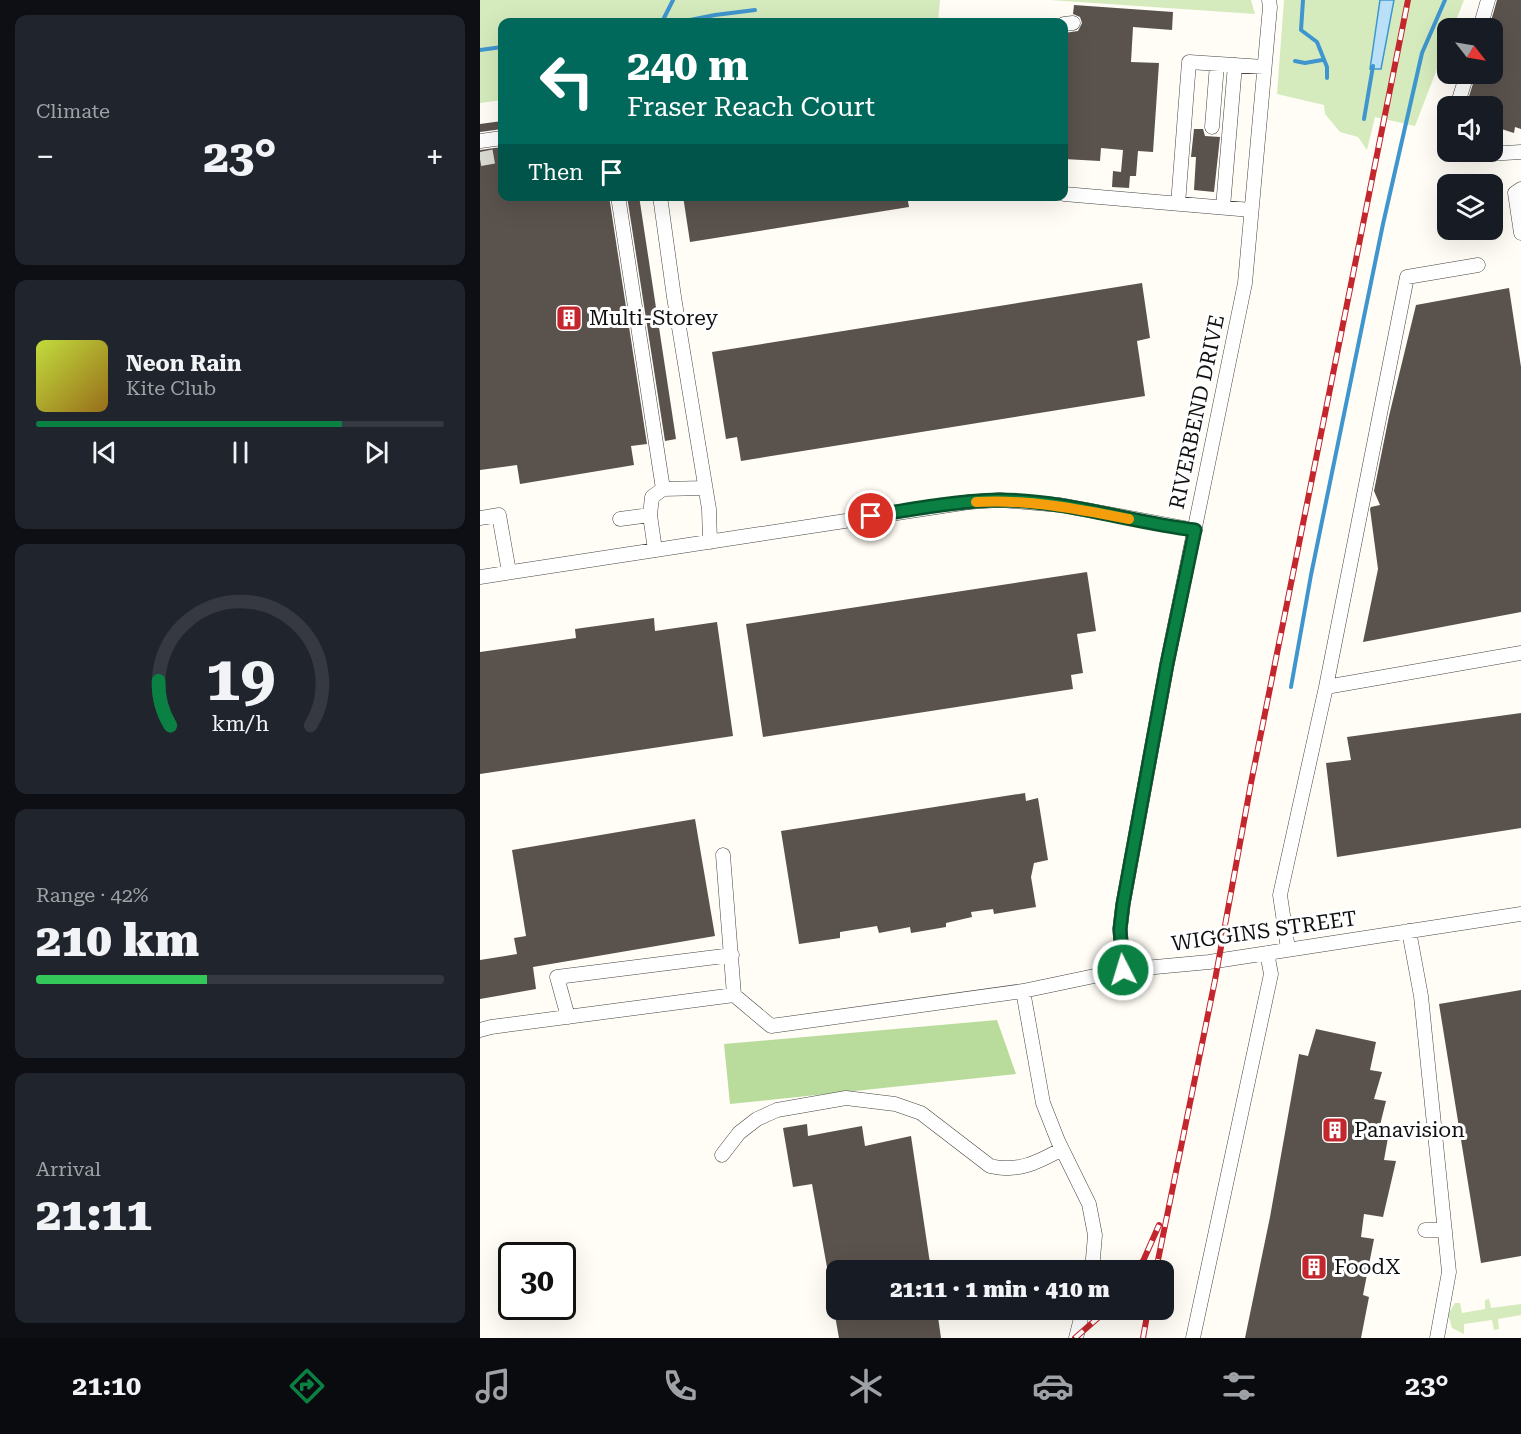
<!DOCTYPE html>
<html lang="en">
<head>
<meta charset="utf-8">
<style>
  body { margin:0; font-family:"Roboto Serif",serif; background:#20242c; color:#f1f3f6; height:100vh; display:flex; flex-direction:column; font-size:22px; white-space:nowrap }
  * { box-sizing:border-box; margin:0 }
  p { font-size:20px; color:#9ea1a6 }
  .icon { flex:none; width:33px; height:33px; fill:none; stroke:currentColor; stroke-width:2; stroke-linecap:round; stroke-linejoin:round }
  .map { position:relative; flex:1; overflow:hidden }
  .sheet { display:flex; flex-direction:column; gap:15px; padding:15px; background:#0d0f14; width:480px }
  .sheet>* { flex:none }
  .top-card { position:absolute; left:18px; top:18px; width:570px; height:183px; border-radius:12px; box-shadow:0 6px 24px #0002; background:#00695c; color:#fff; overflow:hidden }
  .needle { width:39px; rotate:121deg }
  .controls { position:absolute; left:957px; top:18px; display:grid; gap:12px }
  .controls a { display:grid; place-items:center; width:66px; height:66px; border-radius:12px; background:#171b24; box-shadow:0 6px 24px #0002; font-size:30px }
  .speed { position:absolute; left:18px; top:1242px; display:flex; gap:12px; font-size:30px; font-weight:700; text-align:center }
  .speed>* { display:grid; place-content:center; width:78px; height:78px; border-radius:50%; background:#171b24; box-shadow:0 6px 24px #0002; line-height:1 }
  .speed .limit { border:3px solid #111; border-radius:9px; background:#fff; color:#111 }
  .pin { position:absolute; display:grid; place-items:center; width:51px; height:51px; color:#fff; margin:-26px; border:3px solid #fff; border-radius:50%; box-shadow:0 2px 6px #0007 }
  .me { position:absolute; width:66px; margin:-33px; rotate:355deg; stroke-linejoin:round; filter:drop-shadow(0 0 4px #0008) }
  .turn { display:flex; align-items:center; gap:21px; height:126px; padding:0 30px; font-size:27px }
  .turn .icon { width:78px; height:78px; stroke-width:2.5 }
  .turn b { display:block; font-size:42px; line-height:51px }
  .then { display:flex; align-items:center; height:57px; padding:0 30px; background:#0003; gap:12px; font-size:22px }
  .big { font-size:45px; font-weight:800; line-height:1.1 }
  .sheet .widget { flex:1; display:flex; flex-direction:column; justify-content:center; gap:9px; min-width:0; padding:0 21px; border-radius:12px; background:#20242c }
  .sheet .dial { align-items:center; gap:0 }
  .dial svg { height:156px; overflow:visible; fill:none; stroke:#363941; stroke-width:7; stroke-linecap:round; text-anchor:middle }
  .dial text { fill:#f1f3f6; stroke:none }
  .song { display:flex; align-items:center; gap:18px }
  .cover { width:72px; height:72px; border-radius:9px; background:linear-gradient(135deg,hsl(70 70% 55%),hsl(40 70% 35%)) }
  .played { height:6px; border-radius:3px; background:linear-gradient(90deg,#0b8043 75%,#363941 75%) }
  .keys { display:flex; justify-content:space-around; direction:ltr }
  .heat { display:flex; justify-content:space-between; align-items:center; font-size:33px; direction:ltr }
  .charge { height:9px; border-radius:4px; background:linear-gradient(90deg,#34c759 42%,#363941 0) }
  .trip { position:absolute; left:346px; top:1260px; width:348px; height:60px; border-radius:12px; background:#171b24; box-shadow:0 6px 24px #0002; font-weight:800; line-height:60px; text-align:center }
  .tabs { display:flex; height:96px; justify-content:space-around; align-items:center; background:#090b0e; color:#9ea1a6 }
  .tabs .icon { width:42px; height:42px }
  .tabs .selected { color:#0b8043 }
  .tabs b { font-size:27px; color:#f1f3f6 }
  main { display:flex; flex:1; min-height:0 }
  .map>svg:first-child { display:block }
  .green { fill:#d5ebbd }
  .forest { fill:#b9dc9c }
  .water { fill:#b9e0f7; stroke:#3f96cf; stroke-width:1.5 }
  .lines { fill:none; stroke-linecap:round; stroke-linejoin:round }
  .stream { stroke:#3f96cf; stroke-width:4 }
  .building { fill:#5a524d }
  .minor-tunnel { stroke:#dbdad3; stroke-width:14; stroke-dasharray:14 7; stroke-linecap:butt }
  .minor-casing { stroke:#444; stroke-width:15 }
  .minor { stroke:#fff; stroke-width:14 }
  .rail-casing { stroke:#c4262e; stroke-width:6 }
  .rail { stroke:#fff; stroke-width:4; stroke-dasharray:11; stroke-linecap:butt }
  .route-casing { stroke:#07532c; stroke-width:15 }
  .route { stroke:#0b8043; stroke-width:10 }
  .slow { stroke:#f59e0b; stroke-width:10 }
  .labels { text-anchor:middle; dominant-baseline:central; stroke-width:6; stroke-linejoin:round; paint-order:stroke }
  .poi-label { font-size:21px; fill:#111; stroke:#fff; text-anchor:start }
  .street-label { font-size:21px; fill:#111; stroke:#fff }
</style>
</head>
<body>
<main>
<section class="sheet">
<div class="widget"><p>Climate</p>
<div class="heat"><a>−</a><b class="big">23°</b><a>+</a></div>
</div>
<div class="widget">
<div class="song"><i class="cover"></i><div><b>Neon Rain</b><p>Kite Club</p></div></div>
<div class="played"></div>
<div class="keys"><svg class="icon" aria-label="previous" viewBox="0 0 24 24"><path d="M18 5L8 12l10 7zM5 5v14"/></svg><svg class="icon" aria-label="pause" viewBox="0 0 24 24"><path d="M8 5v14M16 5v14"/></svg><svg class="icon" aria-label="next" viewBox="0 0 24 24"><path d="M6 5l10 7-10 7zM19 5v14"/></svg></div>
</div>
<div class="widget dial"><svg viewBox="0 0 100 80">
<path d="M14 69A42 42 0 1 1 86 69"/>
<path d="M14 69A42 42 0 0 1 8 46" stroke="#0b8043"/>
<text x="50" y="56" font-size="32" font-weight="700">19</text>
<text x="50" y="72" font-size="11">km/h</text>
</svg></div>
<div class="widget"><p>Range · 42%</p><b class="big">210 km</b><div class="charge"></div></div>
<div class="widget"><p>Arrival</p><b class="big">21:11</b></div>
</section>
<div class="map">
<svg width="1041" height="1338" viewBox="0 0 1041 1338">
  <rect width="100%" height="100%" fill="#fffdf5"/>
  <!-- green -->
  <path class="green" d="M0 0H460L458 22H22V100L0 103Z
    M570 0H771L775 14Z
    M804 0H984L973 28H968L967 43 935 126 895 117 887 150 878 137 860 132 845 114 844 105 797 94Z
    M1009 1299 1011 1308 1041 1304V1315L1018 1319 1019 1329 1014 1330 1012 1320 984 1324V1334L972 1328 968 1314 975 1303H980L982 1313 1005 1309V1300Z"/>
  <!-- forest -->
  <path class="forest" d="M517 1020 536 1074 250 1104 244 1044Z"/>
  <!-- water -->
  <path class="water" d="M900 0H914L901 69H890Z"/>
  <g class="lines">
    <!-- stream -->
    <path class="stream" d="M823 0 821 30 837 42 847 67V78
      M182 22 193 0
      M200 22 235 15 275 10
      M0 50 22 47
      M815 61 825 63 842 60
      M884 119 893 66
      M811 687 831 575 903 224 942 53 965 0"/>
  </g>
  <!-- building -->
  <path class="building" d="M1017 0H1041V129L1035 127 1034 133 1012 126V106H986L996 74H1012V28H1009Z
    M594 5 693 12 692 30 653 27 651 62 679 63 673 152 658 151 656 176H650L649 188 632 187 633 171 641 172 643 150 621 148 620 161 584 159V33L598 31 602 23 600 17 593 14Z
    M22 121V129L0 132V124Z
    M714 129H723L725 136 740 137 734 192 714 190 716 157H711Z
    M22 147V196H129L167 444 151 446 154 465 40 484 37 465 0 470V150Z
    M147 196H159L196 439 185 441Z
    M203 196H427L429 207 210 242Z
    M662 283 670 338 657 341 665 396 261 461 257 437 246 439 232 352Z
    M1029 288 1041 367V612L883 642 898 569 890 509 891 507 900 505 894 491 909 416 936 305Z
    M607 572 616 631 597 634 603 673 591 675 593 689 283 737 266 624Z
    M174 618 175 631 237 622 253 736 0 774V652L96 638 95 629Z
    M1041 713V828L857 857 846 763 871 760 867 737Z
    M545 793 546 801 558 798 568 860 554 863 551 877 556 907 514 914 513 909 491 912 492 917 466 923V927L431 933 430 927 399 933 397 926 360 932V938L319 944 301 831Z
    M215 819 235 936 53 967 56 989 0 999V960L37 954 34 938 46 936 32 850Z
    M1041 990V1256L1001 1263 959 1004Z
    M836 1029 896 1042 890 1070 902 1072 894 1099 906 1101 899 1129 909 1132 904 1160 916 1161 903 1217 884 1214 881 1237 894 1239 883 1295 889 1297 881 1338H765L790 1217 819 1054 828 1056Z
    M327 1124 328 1136 382 1126 385 1146 431 1136 451 1270H357V1294L352 1295 332 1184 313 1187 303 1128Z
    M354 1310H457L461 1338H359Z"/>
  <g class="lines">
    <!-- minor-tunnel -->
    <path class="minor-tunnel" d="M0 159 22 155"/>
    <defs>
      <path id="minor" d="M584 24 593 23
        M1000 28 1008 0
        M977 106 987 74
        M732 127 737 64
        M0 141 22 138
        M1001 152 1008 154 1041 152
        M1041 189 1035 193 1041 233
        M584 194 771 210
        M138 196 183 489
        M180 196 194 297 229 509 230 542
        M698 204 709 62 784 67
        M743 207 755 65
        M0 518 19 515 29 572
        M140 519 170 515
        M175 550 170 515 172 497 183 489 224 488
        M0 577 489 502 520 500 580 505 715 530
        M846 687 927 277 998 265
        M243 855 254 995 291 1026 543 991 643 970 729 962 1041 914
        M929 931 941 996 969 1272 957 1338
        M808 949 800 895 846 687 1041 653
        M643 970 640 929 643 904 687 664 765 283 790 7 789 0
        M543 991 563 1103 578 1141 609 1204 615 1235 612 1270
        M88 1017 77 977 252 955
        M0 1030 11 1027 254 995
        M242 1155 259 1133 277 1119 297 1110 366 1098 415 1104 441 1113 510 1166C538 1173 558 1162 582 1149
        M945 1230H965
        M596 1338 603 1310
        M713 1338 791 974 787 953"/>
    </defs>
    <!-- minor casing -->
    <use href="#minor" class="minor-casing"/>
    <!-- minor -->
    <use href="#minor" class="minor"/>
    <defs>
      <path id="rail" d="M657 1270 664 1259 679 1225
        M676 1270 735 980 771 783 928 0
        M595 1338 627 1310
        M663 1338 668 1310"/>
    </defs>
    <!-- rail casing -->
    <use href="#rail" class="rail-casing"/>
    <!-- rail -->
    <use href="#rail" class="rail"/>
  </g>
  <g class="lines">
    <defs>
      <path id="route" d="M391 516C433 509 477 501 519 500 585 500 649 522 715 530L687 664 643 904 640 929 643 970"/>
    </defs>
    <!-- route casing -->
    <use href="#route" class="route-casing"/>
    <!-- route -->
    <use href="#route" class="route"/>
    <!-- slow -->
    <path class="slow" d="M496 502C548 499 598 509 649 519"/>
  </g>
  <!-- icons -->
  <defs>
    <symbol id="building-square" viewBox="-11 -11 22 22"><rect x="-9" y="-9" width="18" height="18" rx="4" fill="#c4262e" stroke="#fff"/><path d="M-4-6H4V6H1V3H-1V6H-4ZM-2.5-4.3h1.7v1.8h-1.7ZM.8-4.3h1.7v1.8H.8ZM-2.5-1h1.7V.8h-1.7ZM.8-1h1.7V.8H.8Z" fill="#fff"/></symbol>
  </defs>
  <g fill-rule="evenodd">
    <use href="#building-square" x="74" y="303" width="30" height="30"/>
    <use href="#building-square" x="840" y="1115" width="30" height="30"/>
    <use href="#building-square" x="819" y="1252" width="30" height="30"/>
  </g>
  <g class="labels">
    <!-- poi labels -->
    <g class="poi-label">
      <text x="109" y="318">Multi-Storey</text>
      <text x="874" y="1130">Panavision</text>
      <text x="854" y="1267">FoodX</text>
    </g>
    <!-- street labels -->
    <g class="street-label">
      <text transform="translate(717 412) rotate(-78)">RIVERBEND DRIVE</text>
      <text transform="translate(784 931) rotate(-8)">WIGGINS STREET</text>
    </g>
  </g>
</svg>
<div class="controls">
<a><svg class="needle" viewBox="-14 -14 28 28"><path d="M0-13l5 13h-10z" fill="#e53935"/><path d="M0 13l5-13h-10z" fill="#9ea1a6"/></svg></a>
<a><svg class="icon" aria-label="sound" viewBox="0 0 24 24"><path d="M4 9h4l5-4v14l-5-4H4zM17 9q2 3 0 6"/></svg></a>
<a><svg class="icon" aria-label="layers" viewBox="0 0 24 24"><path d="M12 4l9 5-9 5-9-5zM3 14l9 5 9-5"/></svg></a>
</div>
<div class="speed"><div class="limit">30</div></div>
<div class="pin" style="left:391px;top:516px;background:#d93025"><svg class="icon" aria-label="arrive" viewBox="0 0 24 24"><path d="M6 21V4h12l-3 4 3 4H6"/></svg></div>
<svg class="me" style="left:643px;top:970px" viewBox="-20 -20 40 40"><circle r="17" fill="#0b8043" stroke="#fff" stroke-width="3"/><path d="M0-11L8 9 0 5-8 9z" fill="#fff"/></svg>
<div class="trip">21:11 · 1 min · 410 m</div>
<div class="top-card">
<div class="turn"><svg class="icon" aria-label="left" viewBox="0 0 24 24"><path d="M17 20v-9H6M10 6l-5 5 5 5"/></svg><div><b>240 m</b>Fraser Reach Court</div></div>
<div class="then">Then<svg class="icon" aria-label="arrive" viewBox="0 0 24 24"><path d="M6 21V4h12l-3 4 3 4H6"/></svg></div>
</div>
</div>
</main>
<nav class="tabs">
<b>21:10</b>
<svg class="icon selected" aria-label="directions" viewBox="0 0 24 24"><path d="M12 3l9 9-9 9-9-9zM9 14v-3h6M13 9l2 2-2 2"/></svg>
<svg class="icon" aria-label="music" viewBox="0 0 24 24"><path d="M9 18V5l10-2v13"/><circle cx="6" cy="18" r="3"/><circle cx="16" cy="16" r="3"/></svg>
<svg class="icon" aria-label="phone" viewBox="0 0 24 24"><path d="M5 4h4l2 5-3 2q2 4 5 5l2-3 5 2v4C11 20 4 13 5 4z"/></svg>
<svg class="icon" aria-label="climate" viewBox="0 0 24 24"><path d="M12 3v18M4 7l16 10M4 17L20 7"/></svg>
<svg class="icon" aria-label="car" viewBox="0 0 24 24"><path d="M5 17H2v-5l4-1 3-4h7l3 4 3 1v5h-3M9 17h6M6 11h13"/><circle cx="7" cy="17" r="2"/><circle cx="17" cy="17" r="2"/></svg>
<svg class="icon" aria-label="filters" viewBox="0 0 24 24"><path d="M4 7h16M4 17h16"/><circle cx="9" cy="7" r="2"/><circle cx="15" cy="17" r="2"/></svg>
<b>23°</b>
</nav>
</body>
</html>
